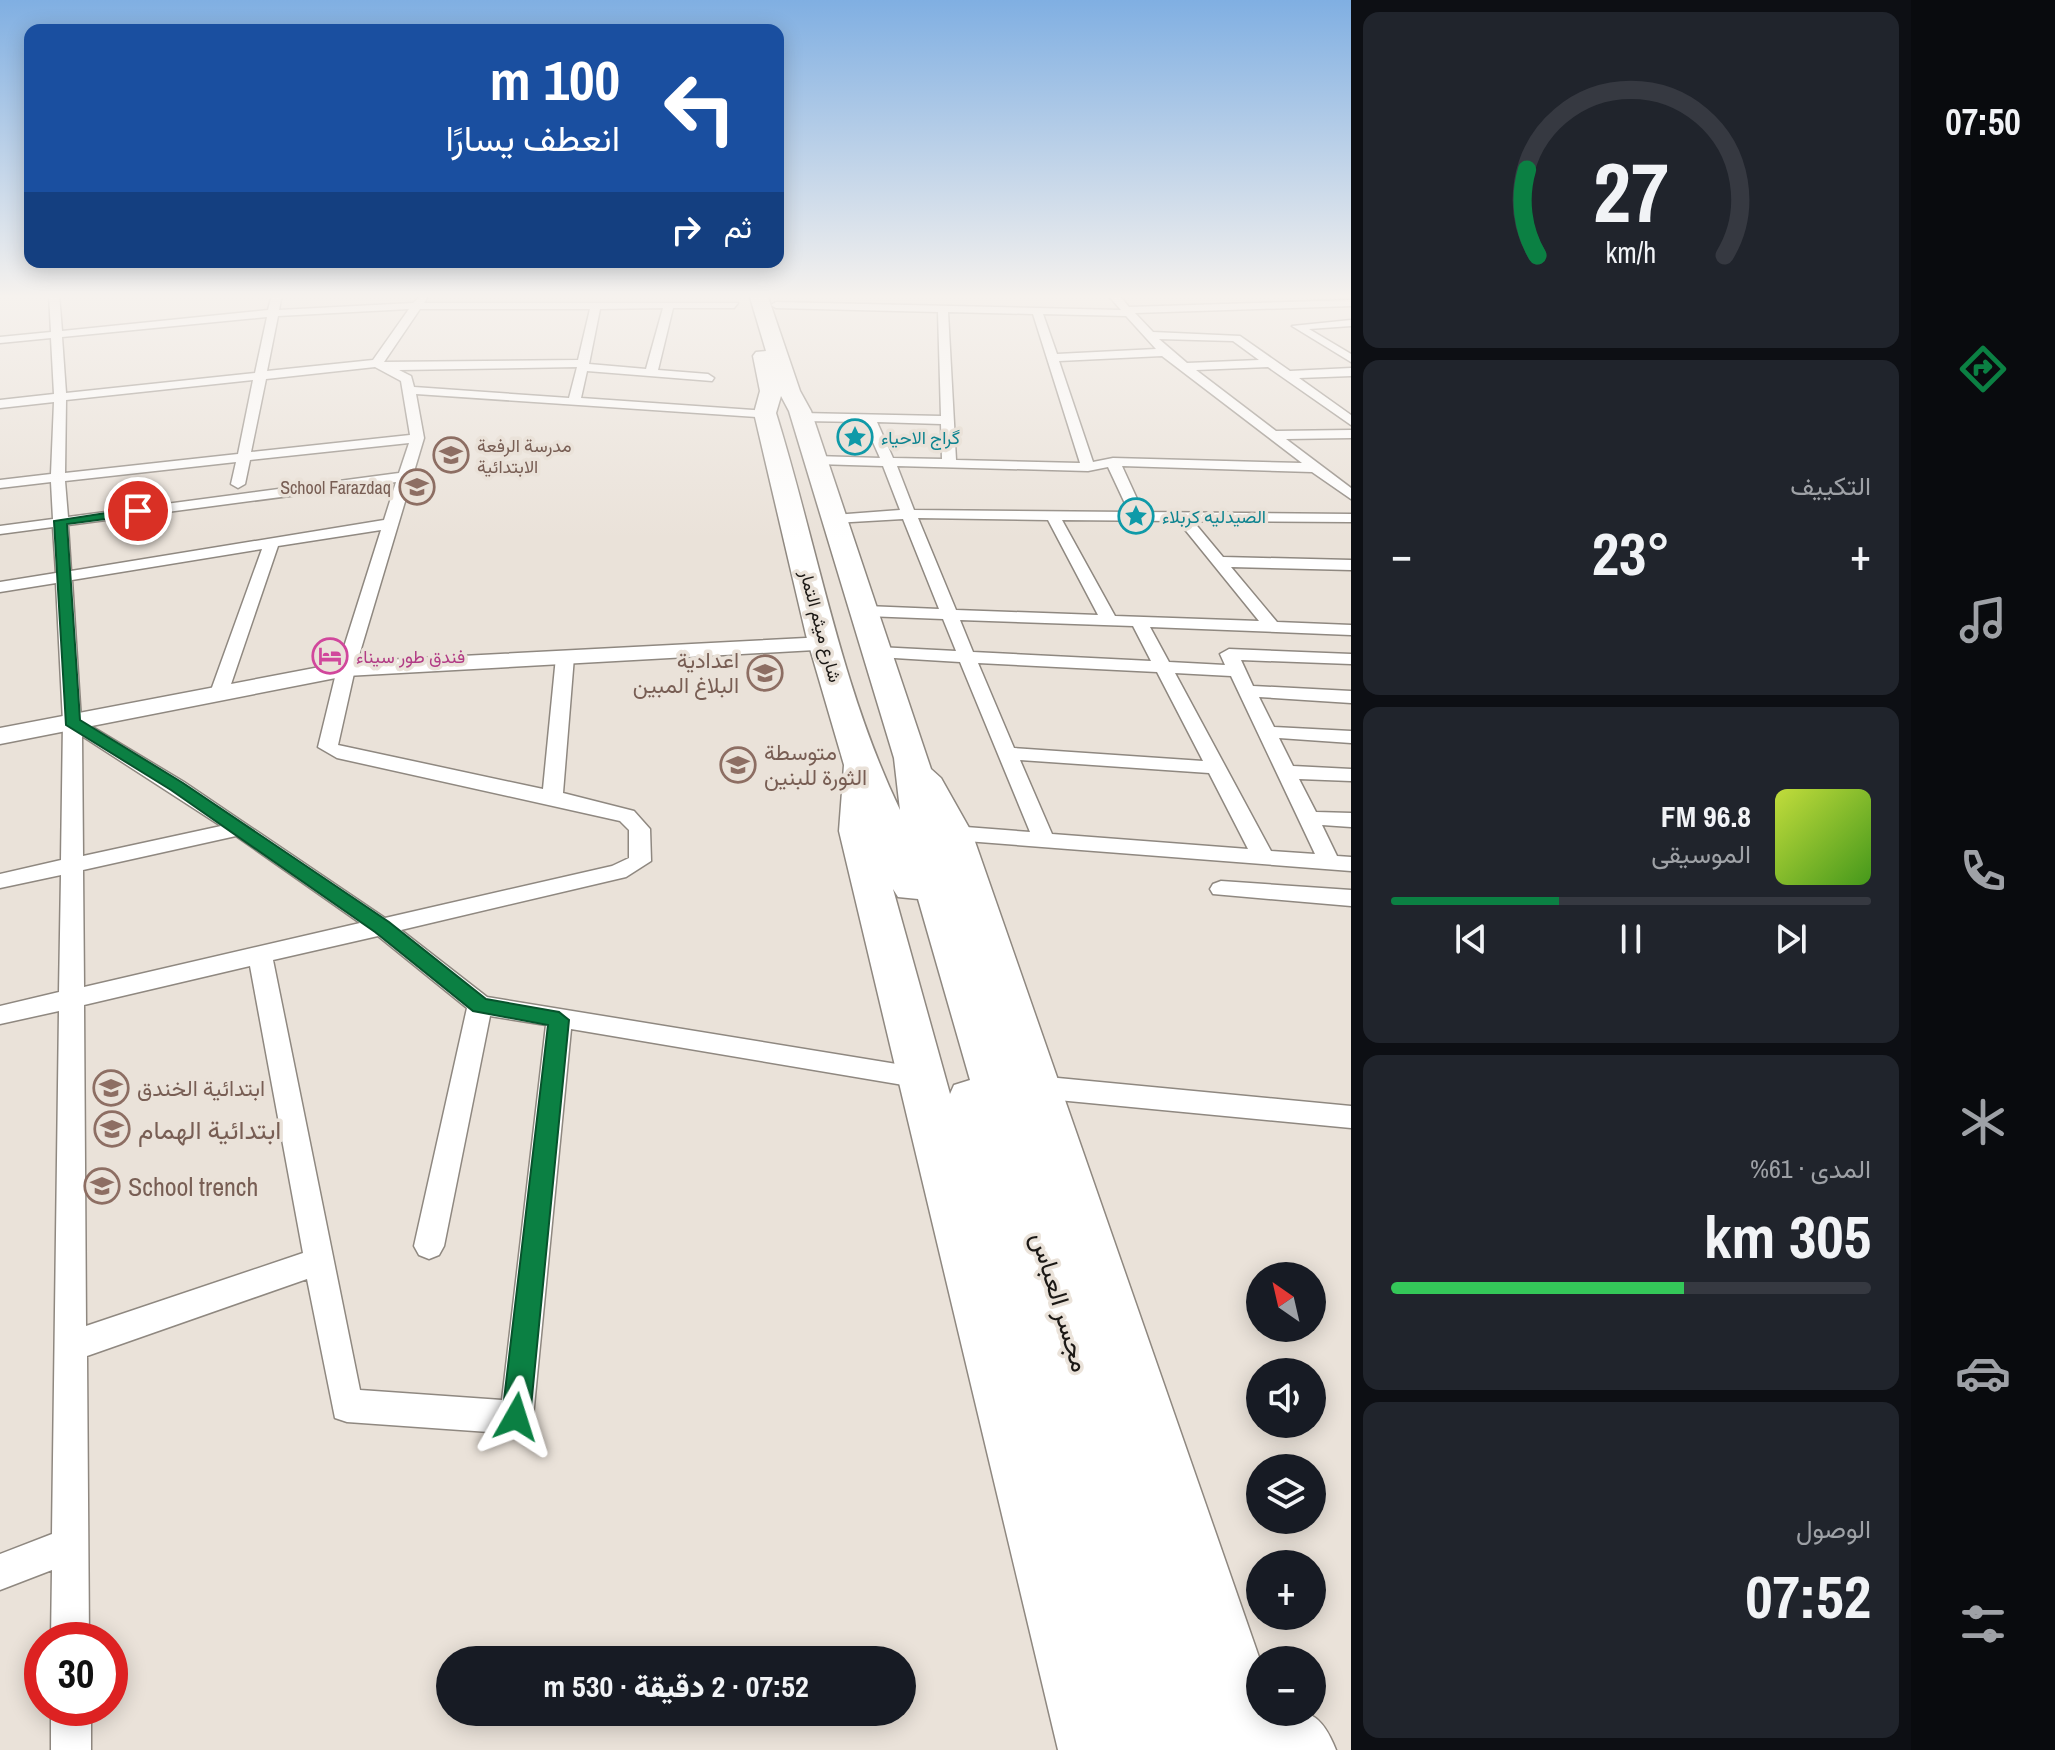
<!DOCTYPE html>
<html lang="ar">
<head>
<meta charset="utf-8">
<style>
  body { margin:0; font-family:"Archivo Narrow",Vazirmatn,sans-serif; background:#20242c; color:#f1f3f6; direction:rtl; height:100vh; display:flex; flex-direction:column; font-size:30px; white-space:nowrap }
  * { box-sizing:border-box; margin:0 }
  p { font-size:26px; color:#9ea1a6 }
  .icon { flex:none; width:44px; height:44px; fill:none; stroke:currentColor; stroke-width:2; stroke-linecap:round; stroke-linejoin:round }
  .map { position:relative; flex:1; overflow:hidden; direction:ltr }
  .details { display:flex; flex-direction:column; gap:12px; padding:12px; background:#0d0f14; width:560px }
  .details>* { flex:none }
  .top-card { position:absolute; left:24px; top:24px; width:760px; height:244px; border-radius:16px; box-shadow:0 4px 20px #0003; direction:rtl; background:#1a4fa0; color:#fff; overflow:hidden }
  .needle { width:52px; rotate:326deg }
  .controls { position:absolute; left:1246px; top:1262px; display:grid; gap:16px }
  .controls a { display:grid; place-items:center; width:80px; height:80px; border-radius:50%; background:#171b24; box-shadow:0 4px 20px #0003; font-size:40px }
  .speed { position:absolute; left:24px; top:1622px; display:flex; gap:16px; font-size:40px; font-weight:700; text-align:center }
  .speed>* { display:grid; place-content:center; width:104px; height:104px; border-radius:50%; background:#171b24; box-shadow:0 4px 20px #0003; line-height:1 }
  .speed .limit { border:12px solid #d22; background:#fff; color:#111 }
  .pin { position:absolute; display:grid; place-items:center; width:68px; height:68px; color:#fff; margin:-34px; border:4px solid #fff; border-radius:50%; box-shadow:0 2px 8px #0007 }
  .me { position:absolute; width:88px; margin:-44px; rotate:6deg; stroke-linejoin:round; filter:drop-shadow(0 0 6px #0008) }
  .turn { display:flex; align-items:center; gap:28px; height:168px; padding:0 32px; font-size:36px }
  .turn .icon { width:104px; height:104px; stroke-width:2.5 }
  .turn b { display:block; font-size:56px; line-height:68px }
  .then { display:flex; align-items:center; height:76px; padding:0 32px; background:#0003; gap:16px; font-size:30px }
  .big { font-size:60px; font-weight:800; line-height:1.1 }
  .details .card { flex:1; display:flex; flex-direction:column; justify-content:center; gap:12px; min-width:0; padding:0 28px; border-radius:16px; background:#20242c }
  .details .dial { align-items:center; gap:0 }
  .dial svg { height:208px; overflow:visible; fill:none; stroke:#363941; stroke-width:7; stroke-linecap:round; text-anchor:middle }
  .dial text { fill:#f1f3f6; stroke:none }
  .song { display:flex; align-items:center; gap:24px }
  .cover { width:96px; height:96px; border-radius:12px; background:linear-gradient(135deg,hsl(70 70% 55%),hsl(100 70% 35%)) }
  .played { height:8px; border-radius:4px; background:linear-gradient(90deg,#0b8043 35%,#363941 35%) }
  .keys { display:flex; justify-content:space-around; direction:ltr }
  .heat { display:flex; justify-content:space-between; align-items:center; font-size:44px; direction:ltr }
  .charge { height:12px; border-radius:6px; background:linear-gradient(90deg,#34c759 61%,#363941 0) }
  .trip { position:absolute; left:436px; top:1646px; width:480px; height:80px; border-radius:40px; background:#171b24; box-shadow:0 4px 20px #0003; font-weight:800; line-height:80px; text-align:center; direction:rtl }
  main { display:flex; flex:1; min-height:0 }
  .dock { display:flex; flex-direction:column; width:144px; justify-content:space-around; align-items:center; background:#090b0e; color:#9ea1a6 }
  .dock .icon { width:56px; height:56px }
  .dock .selected { color:#0b8043 }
  .dock b { font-size:36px; color:#f1f3f6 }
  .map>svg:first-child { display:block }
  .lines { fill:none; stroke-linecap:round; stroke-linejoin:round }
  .street-casing { stroke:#8f8880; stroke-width:3 }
  .secondary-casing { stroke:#8f8880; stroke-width:3 }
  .highway-casing { stroke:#8f8880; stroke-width:3 }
  .street { fill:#fff; fill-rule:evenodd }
  .secondary { fill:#fff; fill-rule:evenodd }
  .highway { fill:#fff; fill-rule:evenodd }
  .route { fill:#0b8043; stroke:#07532c; stroke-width:2 }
  .labels { text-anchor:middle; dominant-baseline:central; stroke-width:7; stroke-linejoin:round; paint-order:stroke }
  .far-culture-label { font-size:18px; fill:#0d838f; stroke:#eae2d9; text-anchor:start }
  .far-education-label { font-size:18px; fill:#785e54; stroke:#eae2d9; text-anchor:start }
  .far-street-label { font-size:18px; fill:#1b1815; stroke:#eae2d9 }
  .far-hotel-label { font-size:18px; fill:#b23c85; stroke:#eae2d9; text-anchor:start }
  .education-label { font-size:22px; fill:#785e54; stroke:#eae2d9; text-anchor:start }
  .near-education-label { font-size:26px; fill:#785e54; stroke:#eae2d9; text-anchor:start }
  .near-street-label { font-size:26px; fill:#1b1815; stroke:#eae2d9 }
</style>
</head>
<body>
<main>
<nav class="dock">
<b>07:50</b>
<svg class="icon selected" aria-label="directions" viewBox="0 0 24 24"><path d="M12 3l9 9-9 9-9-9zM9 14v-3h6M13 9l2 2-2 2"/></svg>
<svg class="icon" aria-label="music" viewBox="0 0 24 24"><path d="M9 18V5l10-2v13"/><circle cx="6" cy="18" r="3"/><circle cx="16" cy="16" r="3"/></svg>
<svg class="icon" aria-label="phone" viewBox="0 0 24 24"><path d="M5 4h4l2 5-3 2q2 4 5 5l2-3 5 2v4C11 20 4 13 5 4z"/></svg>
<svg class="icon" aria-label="climate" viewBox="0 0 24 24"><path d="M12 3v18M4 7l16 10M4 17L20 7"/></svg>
<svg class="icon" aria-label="car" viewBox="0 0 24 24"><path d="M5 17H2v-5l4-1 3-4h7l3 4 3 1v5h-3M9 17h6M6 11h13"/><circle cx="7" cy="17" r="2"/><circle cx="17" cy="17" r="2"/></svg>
<svg class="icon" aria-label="filters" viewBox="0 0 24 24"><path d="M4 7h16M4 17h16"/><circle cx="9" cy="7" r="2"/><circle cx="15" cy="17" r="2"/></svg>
</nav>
<section class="details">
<div class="card dial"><svg viewBox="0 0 100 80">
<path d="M14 69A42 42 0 1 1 86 69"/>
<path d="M14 69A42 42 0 0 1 10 36" stroke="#0b8043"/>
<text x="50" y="56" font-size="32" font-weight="700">27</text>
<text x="50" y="72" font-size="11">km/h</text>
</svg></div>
<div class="card"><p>التكييف</p>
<div class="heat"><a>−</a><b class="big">23°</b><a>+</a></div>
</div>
<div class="card">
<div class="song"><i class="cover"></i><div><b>96.8 FM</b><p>الموسيقى</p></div></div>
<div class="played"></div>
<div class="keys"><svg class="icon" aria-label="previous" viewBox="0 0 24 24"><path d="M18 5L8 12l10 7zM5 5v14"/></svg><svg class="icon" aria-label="pause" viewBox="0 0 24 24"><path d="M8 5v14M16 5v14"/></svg><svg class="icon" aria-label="next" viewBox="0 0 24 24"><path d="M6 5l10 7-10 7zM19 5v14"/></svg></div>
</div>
<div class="card"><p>المدى · 61%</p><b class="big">305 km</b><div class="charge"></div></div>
<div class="card"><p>الوصول</p><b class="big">07:52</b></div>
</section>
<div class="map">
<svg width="1351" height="1750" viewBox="0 0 1351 1750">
  <rect width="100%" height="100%" fill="#eae2d9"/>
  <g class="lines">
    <defs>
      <path id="street" d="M49 294H59L62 331 268 310 272 294H282L279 310 413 303 422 295 427 298 424 303H738L734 308H673L658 370 708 374 714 378 712 381 587 371 581 398 766 411 770 412V418L416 394 424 438 355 669 338 745 543 789 556 657 559 653H571L574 657 563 793 634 811 650 829 651 861 626 877 401 930 487 997 921 1068 930 1071 934 1078 930 1085 921 1088 571 1029 533 1417 528 1429 516 1434 347 1422 335 1418 307 1279 87 1356 89 1640H51L52 1570 0 1590V1554L52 1534 59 1011 0 1024V1006L59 992 61 875 0 888V874L61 860 63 722 56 583 0 592V582L56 573 53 527 0 534V526L53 519 51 482 0 488V480L51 474 54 402 0 408V400L54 394 51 338 0 343V337L51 332ZM663 308 646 369 589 364 600 309ZM409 309 373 360 267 371 278 316ZM420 309H590L578 360 384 362ZM267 317 255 373 66 393 62 337ZM375 367 401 381 410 435 251 452 266 379ZM577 367 569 398 414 387 411 376 399 370ZM253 380 238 454 65 473 66 400ZM409 443 399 473 68 517 65 481 236 462 231 484 238 488 245 484 250 460ZM396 482 384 520 71 571 68 525ZM381 530 337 669 318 747 337 758 620 821 629 830V858L612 866 385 918 184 782 81 720 72 580 262 549 210 693 219 698 228 693 278 546ZM82 736 221 826 83 856ZM236 836 360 923 84 987 83 870ZM378 936 467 1008 414 1246 419 1255 429 1259 439 1255 444 1246 490 1016 546 1025 502 1400 360 1390 273 960ZM250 966 303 1253 86 1326 84 1005Z
        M1107 294H1118L1129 307 1351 300V306L1135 313 1153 332 1240 336 1290 371 1351 368V376L1299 378 1351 415V425L1268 367 1196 370 1276 431 1351 430V438L1286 439 1351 488V499L1312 472 1122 466 1143 512 1351 514V522L1193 521 1223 557 1351 560V570L1231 567 1277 622 1351 625V635L1150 627 1169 662 1225 665 1220 654 1229 649 1351 654V664L1241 660 1253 686 1351 691V703L1259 697 1274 727 1351 731V743L1279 738 1293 766 1351 769V781L1299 779 1316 812 1351 813V827L1322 825 1337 856 1351 857V871L953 840 942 833 953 826 1030 832 960 662 878 657 869 652 878 647 956 651 943 619 866 616 858 611 866 606 939 609 903 519 834 523 827 519 834 515 900 510 883 466 816 464 809 460 816 456 880 458 864 422 802 421 796 417 802 413 941 416 938 312 776 308 771 305 776 302 1121 310ZM948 312 1033 314 1080 463 956 460ZM1043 314 1126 316 1156 349 1057 354ZM1159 339 1233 341 1259 360 1187 363ZM1162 356 1302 463 1113 458 1093 462 1059 361ZM877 422 941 424 942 459 893 458ZM897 466 1088 471 1108 467 1129 512 914 510ZM918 518 1048 520 1098 615 956 610ZM1062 520 1178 521 1259 621 1115 616ZM960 620 1133 626 1151 661 973 652ZM978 663 1157 672 1203 761 1014 748ZM1175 673 1231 676 1315 854 1271 851ZM1020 760 1209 773 1248 849 1052 834Z
        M1351 320V326L1309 329 1351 354V362L1292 326Z
        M1221 881 1351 890V906L1213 894 1210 889 1213 884Z
        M1037 1076 1351 1106V1128L1037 1098 1028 1094 1024 1087 1028 1080Z
        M51 1708H91V1750H51Z"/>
      <path id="secondary" d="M825 637 833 639 837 644 833 649 346 676 0 744V728L346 662Z"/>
      <path id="highway" d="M749 294H767L800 391 811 411 931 769 941 778 972 833 1260 1660V1712C1304 1712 1318 1705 1336 1750H1058L839 831 844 765 806 635 754 413 760 391 753 356 756 352 766 351ZM781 396 789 411 894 758 900 810C840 685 817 545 776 413ZM893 889 898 897 918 899 970 1080 954 1085 950 1094Z"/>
    </defs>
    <!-- street casing -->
    <use href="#street" class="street-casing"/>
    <!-- secondary casing -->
    <use href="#secondary" class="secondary-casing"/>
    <!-- highway casing -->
    <use href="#highway" class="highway-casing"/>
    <!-- street -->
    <use href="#street" class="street"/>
    <!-- secondary -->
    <use href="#secondary" class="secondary"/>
    <!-- highway -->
    <use href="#highway" class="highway"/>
  </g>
  <!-- sky -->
  <linearGradient id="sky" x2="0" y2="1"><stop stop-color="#80afe2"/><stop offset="0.55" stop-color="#f6f2ee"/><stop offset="1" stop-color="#f6f2ee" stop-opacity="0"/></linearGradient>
  <rect width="1351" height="539" fill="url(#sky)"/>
  <!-- route -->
  <path class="route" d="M138 508 144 511 143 514 67 524 80 720 183 783 389 922 486 999 559 1012 569 1020 530 1417 526 1426 516 1430 506 1426 502 1417 548 1025 473 1011 375 932 171 790 66 725 54 521Z"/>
  <!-- icons -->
  <defs>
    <symbol id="sight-ring" viewBox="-11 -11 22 22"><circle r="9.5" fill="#eae2d9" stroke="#0f9aa8" stroke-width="1.5"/><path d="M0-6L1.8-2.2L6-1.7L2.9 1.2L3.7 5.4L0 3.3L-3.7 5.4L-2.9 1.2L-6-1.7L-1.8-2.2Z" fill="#0f9aa8"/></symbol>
    <symbol id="school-ring" viewBox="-11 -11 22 22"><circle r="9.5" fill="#eae2d9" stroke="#8d6e63" stroke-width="1.5"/><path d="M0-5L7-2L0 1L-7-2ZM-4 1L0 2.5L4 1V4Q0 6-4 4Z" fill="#8d6e63"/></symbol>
    <symbol id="hotel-ring" viewBox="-11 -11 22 22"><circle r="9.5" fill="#eae2d9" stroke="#d1479c" stroke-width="1.5"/><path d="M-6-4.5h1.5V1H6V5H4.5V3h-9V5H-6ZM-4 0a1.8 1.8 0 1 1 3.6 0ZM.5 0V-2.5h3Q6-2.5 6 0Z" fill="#d1479c"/></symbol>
  </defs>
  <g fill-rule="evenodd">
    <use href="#sight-ring" x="835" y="417" width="40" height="40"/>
    <use href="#school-ring" x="431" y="435" width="40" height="40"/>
    <use href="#school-ring" x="397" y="467" width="40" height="40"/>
    <use href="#sight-ring" x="1116" y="496" width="40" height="40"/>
    <use href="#hotel-ring" x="310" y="636" width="40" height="40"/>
    <use href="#school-ring" x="745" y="653" width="40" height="40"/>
    <use href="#school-ring" x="718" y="745" width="40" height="40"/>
    <use href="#school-ring" x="91" y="1068" width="40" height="40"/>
    <use href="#school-ring" x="92" y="1109" width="40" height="40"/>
    <use href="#school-ring" x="82" y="1166" width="40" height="40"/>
  </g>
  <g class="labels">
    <!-- far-culture labels -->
    <g class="far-culture-label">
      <text x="881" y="437">گراج الاحياء</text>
      <text x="1162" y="516">الصيدليه كربلاء</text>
    </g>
    <!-- far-education labels -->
    <g class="far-education-label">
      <text x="477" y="445">مدرسة الرفعة<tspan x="477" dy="21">الابتدائية</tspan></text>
      <text x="391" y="487" text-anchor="end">School Farazdaq</text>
    </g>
    <!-- far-street labels -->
    <g class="far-street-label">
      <text transform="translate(821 626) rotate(75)">شارع ميثم التمار</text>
    </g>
    <!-- far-hotel labels -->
    <g class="far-hotel-label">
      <text x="356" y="656">فندق طور سيناء</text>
    </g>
    <!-- education labels -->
    <g class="education-label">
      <text x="739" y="660" text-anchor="end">اعدادية<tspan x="739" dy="25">البلاغ المبين</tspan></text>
      <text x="764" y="752">متوسطة<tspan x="764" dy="25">الثورة للبنين</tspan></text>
      <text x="137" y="1088">ابتدائية الخندق</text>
    </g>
    <!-- near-education labels -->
    <g class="near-education-label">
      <text x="138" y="1129">ابتدائية الهمام</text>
      <text x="128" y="1186">School trench</text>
    </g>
    <!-- near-street labels -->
    <g class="near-street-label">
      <text transform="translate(1061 1302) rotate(73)">مجسر العباس</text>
    </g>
  </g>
</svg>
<div class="controls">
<a><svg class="needle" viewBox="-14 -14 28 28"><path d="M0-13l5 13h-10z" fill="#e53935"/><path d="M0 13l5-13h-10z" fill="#9ea1a6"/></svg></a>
<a><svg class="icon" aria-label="sound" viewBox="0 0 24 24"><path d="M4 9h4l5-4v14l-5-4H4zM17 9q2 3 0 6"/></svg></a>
<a><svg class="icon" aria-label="layers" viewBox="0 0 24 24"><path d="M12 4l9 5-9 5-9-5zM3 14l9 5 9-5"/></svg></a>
<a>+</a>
<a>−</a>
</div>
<div class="speed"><div class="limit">30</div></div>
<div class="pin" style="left:138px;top:511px;background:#d93025"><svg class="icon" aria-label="arrive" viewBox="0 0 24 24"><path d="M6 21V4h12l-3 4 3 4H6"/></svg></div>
<svg class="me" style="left:516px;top:1417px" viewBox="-20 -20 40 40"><path d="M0-17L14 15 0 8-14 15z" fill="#0b8043" stroke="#fff" stroke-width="4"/></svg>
<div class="trip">07:52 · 2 دقيقة · 530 m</div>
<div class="top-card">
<div class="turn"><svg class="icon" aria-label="left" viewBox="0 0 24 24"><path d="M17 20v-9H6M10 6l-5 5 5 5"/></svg><div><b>100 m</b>انعطف يسارًا</div></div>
<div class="then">ثم<svg class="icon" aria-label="right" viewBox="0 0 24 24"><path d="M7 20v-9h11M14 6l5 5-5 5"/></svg></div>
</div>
</div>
</main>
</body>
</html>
